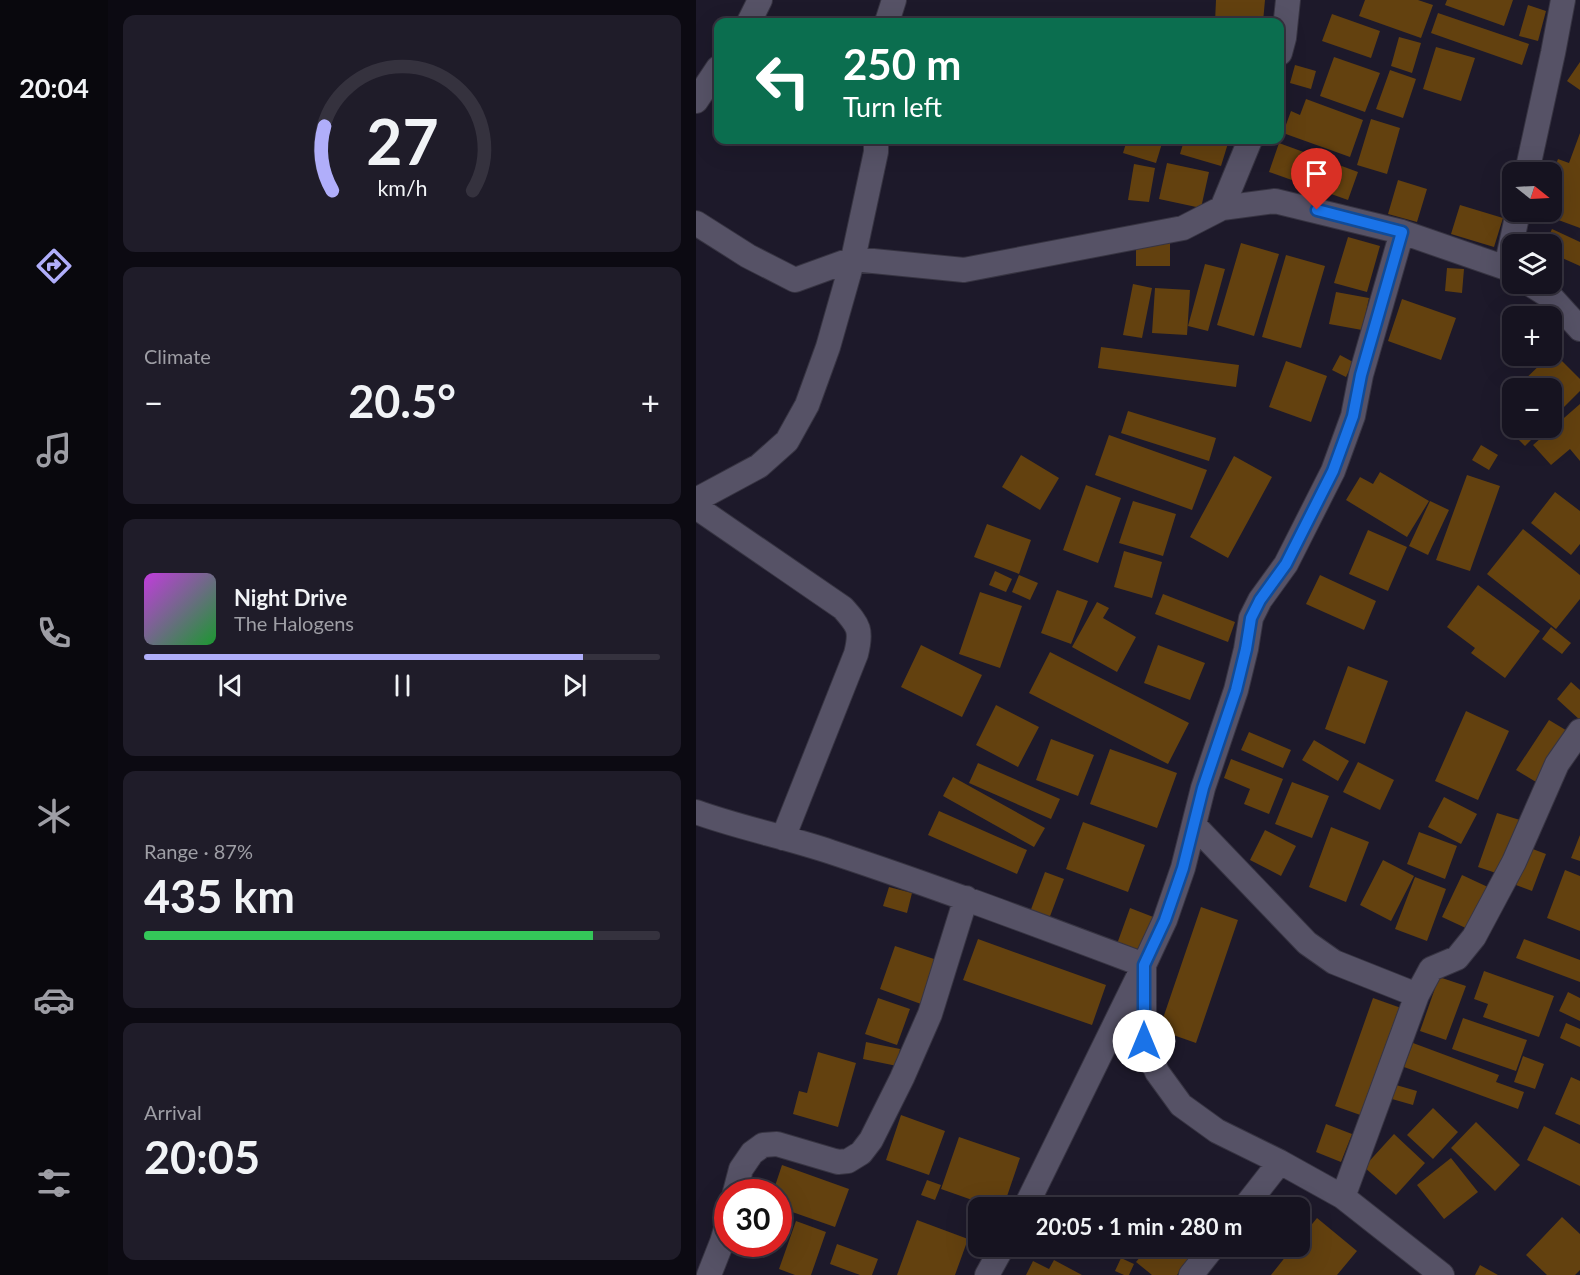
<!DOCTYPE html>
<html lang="en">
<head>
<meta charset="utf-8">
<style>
  body { margin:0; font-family:Lato,sans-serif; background:#1f1c29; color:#f1f3f6; height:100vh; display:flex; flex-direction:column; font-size:22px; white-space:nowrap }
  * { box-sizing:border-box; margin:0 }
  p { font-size:20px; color:#9e9ea5 }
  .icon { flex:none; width:33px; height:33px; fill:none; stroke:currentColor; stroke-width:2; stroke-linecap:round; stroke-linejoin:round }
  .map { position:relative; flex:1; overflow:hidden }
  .drawer { display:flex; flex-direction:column; gap:15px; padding:15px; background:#0c0a12; width:588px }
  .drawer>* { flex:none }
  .hud { position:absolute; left:18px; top:18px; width:570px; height:126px; border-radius:12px; box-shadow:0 6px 24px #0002,0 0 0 2px #35323e; background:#0b6e4f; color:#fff; overflow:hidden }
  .needle { width:39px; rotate:108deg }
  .fabs { position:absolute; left:806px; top:162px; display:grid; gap:12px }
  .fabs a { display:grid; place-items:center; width:60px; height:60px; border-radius:12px; background:#161320; box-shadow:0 6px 24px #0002,0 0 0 2px #35323e; font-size:30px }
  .speed { position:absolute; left:18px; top:1179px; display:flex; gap:12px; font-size:30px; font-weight:700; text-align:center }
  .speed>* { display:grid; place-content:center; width:78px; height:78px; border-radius:50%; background:#161320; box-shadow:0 6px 24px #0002,0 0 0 2px #35323e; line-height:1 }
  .speed .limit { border:9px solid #d22; background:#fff; color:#111 }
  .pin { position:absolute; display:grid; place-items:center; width:51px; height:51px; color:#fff; margin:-62px -26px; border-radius:50% 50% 50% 0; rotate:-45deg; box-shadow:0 0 6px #0007 }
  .pin .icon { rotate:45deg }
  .me { position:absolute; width:66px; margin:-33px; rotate:0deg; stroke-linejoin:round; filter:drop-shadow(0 0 4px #0008) }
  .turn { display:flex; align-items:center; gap:21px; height:126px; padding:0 30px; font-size:27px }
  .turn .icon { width:78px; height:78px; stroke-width:2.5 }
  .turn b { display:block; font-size:42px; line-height:51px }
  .big { font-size:45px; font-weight:700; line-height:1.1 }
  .drawer .widget { flex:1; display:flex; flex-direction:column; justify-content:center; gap:9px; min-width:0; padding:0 21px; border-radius:12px; background:#1f1c29 }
  .drawer .dial { align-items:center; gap:0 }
  .dial svg { height:156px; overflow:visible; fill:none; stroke:#35323e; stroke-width:7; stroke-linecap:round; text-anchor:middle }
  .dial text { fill:#f1f3f6; stroke:none }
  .song { display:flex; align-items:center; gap:18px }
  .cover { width:72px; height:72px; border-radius:9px; background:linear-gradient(135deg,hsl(290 70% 55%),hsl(130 70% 35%)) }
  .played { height:6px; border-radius:3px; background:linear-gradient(90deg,#b0aefa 85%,#35323e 85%) }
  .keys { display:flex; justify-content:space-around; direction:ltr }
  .heat { display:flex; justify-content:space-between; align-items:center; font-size:33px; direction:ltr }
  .charge { height:9px; border-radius:4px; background:linear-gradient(90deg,#34c759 87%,#35323e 0) }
  .trip { position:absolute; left:272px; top:1197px; width:342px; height:60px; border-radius:12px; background:#161320; box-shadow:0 6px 24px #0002,0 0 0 2px #35323e; font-weight:700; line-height:60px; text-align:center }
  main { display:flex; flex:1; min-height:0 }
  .tabs { display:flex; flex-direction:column; width:108px; justify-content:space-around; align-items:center; background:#09080d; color:#9e9ea5 }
  .tabs .icon { width:42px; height:42px }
  .tabs .active { color:#b0aefa }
  .tabs b { font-size:27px; color:#f1f3f6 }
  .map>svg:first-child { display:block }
  .building { fill:#63410f }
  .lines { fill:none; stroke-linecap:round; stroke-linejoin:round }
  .street-casing { stroke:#373442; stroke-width:26 }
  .street { stroke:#565266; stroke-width:24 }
  .route-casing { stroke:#114b97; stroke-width:15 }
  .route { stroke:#1a73e8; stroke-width:10 }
</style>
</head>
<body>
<main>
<nav class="tabs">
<b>20:04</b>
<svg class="icon active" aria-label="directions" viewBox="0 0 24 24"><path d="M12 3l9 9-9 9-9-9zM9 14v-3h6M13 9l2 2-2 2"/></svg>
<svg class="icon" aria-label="music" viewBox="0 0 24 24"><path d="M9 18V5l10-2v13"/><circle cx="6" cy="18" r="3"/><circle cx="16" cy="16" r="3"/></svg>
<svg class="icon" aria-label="phone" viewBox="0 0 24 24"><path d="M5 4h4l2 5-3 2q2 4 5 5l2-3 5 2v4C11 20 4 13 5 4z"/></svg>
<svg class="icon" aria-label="climate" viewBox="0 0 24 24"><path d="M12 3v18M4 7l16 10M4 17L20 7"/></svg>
<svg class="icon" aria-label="car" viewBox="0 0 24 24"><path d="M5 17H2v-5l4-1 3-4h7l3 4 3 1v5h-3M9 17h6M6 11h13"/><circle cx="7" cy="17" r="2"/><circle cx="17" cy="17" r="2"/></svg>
<svg class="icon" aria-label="filters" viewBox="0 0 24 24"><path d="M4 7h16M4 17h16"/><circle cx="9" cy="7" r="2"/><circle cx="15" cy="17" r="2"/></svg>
</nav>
<section class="drawer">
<div class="widget dial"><svg viewBox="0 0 100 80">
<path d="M14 69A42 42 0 1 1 86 69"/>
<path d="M14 69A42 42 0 0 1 10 36" stroke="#b0aefa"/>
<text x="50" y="56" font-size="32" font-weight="700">27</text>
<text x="50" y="72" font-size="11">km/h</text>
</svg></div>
<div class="widget"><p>Climate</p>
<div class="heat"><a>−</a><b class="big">20.5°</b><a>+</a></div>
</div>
<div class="widget">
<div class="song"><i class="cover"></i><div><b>Night Drive</b><p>The Halogens</p></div></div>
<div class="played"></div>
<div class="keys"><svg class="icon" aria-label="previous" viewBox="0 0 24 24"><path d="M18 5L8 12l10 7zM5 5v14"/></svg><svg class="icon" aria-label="pause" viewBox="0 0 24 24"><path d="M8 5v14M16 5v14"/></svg><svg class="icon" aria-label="next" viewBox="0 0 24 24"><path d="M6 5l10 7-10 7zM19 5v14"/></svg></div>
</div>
<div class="widget"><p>Range · 87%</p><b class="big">435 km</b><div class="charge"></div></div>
<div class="widget"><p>Arrival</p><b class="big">20:05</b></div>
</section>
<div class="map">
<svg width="884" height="1275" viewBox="0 0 884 1275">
  <rect width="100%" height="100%" fill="#1d192a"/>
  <!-- building -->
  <path class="building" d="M520 0H569L567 22H519Z
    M669 0H722L737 5 725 38 663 16Z
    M751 0H817L808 26 749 5Z
    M832 5 850 11 842 41 823 36Z
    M742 13 833 44 826 65 735 33Z
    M636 14 684 31 675 58 626 41Z
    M703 37 725 43 716 73 695 66Z
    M740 47 779 58 765 101 727 89Z
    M638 57 684 73 669 112 624 96Z
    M884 62V90L871 81Z
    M599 65 620 71 615 89 594 83Z
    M694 70 720 79 707 118 680 109Z
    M610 99 667 120 654 157 587 133 595 111 604 115Z
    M675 119 704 128 691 174 661 165Z
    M884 133V228L857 218 864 198 855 195V178L862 159 873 163Z
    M431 140H467L460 163 427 153Z
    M476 140H533L525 166 484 154 487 144Z
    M583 143 662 172 652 200 573 172Z
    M471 163 513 172 505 208 463 199Z
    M438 164 459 168 453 202 432 200Z
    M702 180 731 189 721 222 692 214Z
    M764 205 807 218 798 247 755 234Z
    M856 229 884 242V266L855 253V244H849Z
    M652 237 684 246 671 292 638 283Z
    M440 241H474V266H440Z
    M545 243 583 254 558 336 521 325Z
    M590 255 629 266 605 348 566 337Z
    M509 264 529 269 512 331 492 326Z
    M751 268 768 269 766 293 749 291Z
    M437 284 456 288 446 338 427 335Z
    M459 288 494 290 491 335 456 333Z
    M640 292 673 298 666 330 633 324Z
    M706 299 760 318 745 360 692 341Z
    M405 347 543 365 540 387 402 368Z
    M857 352 884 379V391L855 420V388H820L853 356H855Z
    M644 355 657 362 650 377 636 370Z
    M590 361 631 376 615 422 573 407Z
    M884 404V461L874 449 855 465 837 445Z
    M432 411 520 438 513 461 425 433Z
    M822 428H847L829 446 816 433Z
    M413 435 511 470 496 510 399 475Z
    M785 445 802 455 793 470 776 460Z
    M325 455 363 478 344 510 306 487Z
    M538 456 576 477 532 558 494 537Z
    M684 472 733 501 711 537 650 500 664 477 677 484Z
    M771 475 804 486 774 571 740 560Z
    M390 485 425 498 402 563 367 550Z
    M859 492 884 511V544L875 555 835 523Z
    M437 501 480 514 467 556 423 543Z
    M734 501 753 510 732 555 713 546Z
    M291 524 335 540 323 574 278 557Z
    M827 529 884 575V599L860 629 791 574Z
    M672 530 711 547 692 591 653 574Z
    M428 551 466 562 456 598 418 587Z
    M299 571 316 579 310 592 293 585Z
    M323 575 342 583 334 600 316 592Z
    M624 575 680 601 668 630 610 604Z
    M782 585 844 631 809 678 775 653 779 648 751 627Z
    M361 590 392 601 375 644 345 633Z
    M284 592 326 606 304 668 263 654Z
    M467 594 539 622 532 642 459 614Z
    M401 602 413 608 407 618 440 637 421 672 376 647Z
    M855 627 875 643 866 654 846 639Z
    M225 645 286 675 266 717 205 687Z
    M462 645 509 663 494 700 448 683Z
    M354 652 493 723 472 764 333 693Z
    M652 666 692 681 669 744 629 729Z
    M875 682 884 690V720L861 699Z
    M300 705 343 727 322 767 280 745Z
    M770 711 813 731 782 800 739 781Z
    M853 720 873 732 840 782 820 770Z
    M553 732 595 750 587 768 545 750Z
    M355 739 398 755 382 796 340 780Z
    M618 740 653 761 642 781 606 760Z
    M414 749 481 773 461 828 394 804Z
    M535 759 587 779 573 814 548 804 554 789 528 778Z
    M662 762 698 780 684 810 647 792Z
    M282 763 364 799 355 819 273 783Z
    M257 777 349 828 338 847 247 796Z
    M596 782 633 796 616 838 579 824Z
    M748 797 781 814 765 844 732 827Z
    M243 811 331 850 321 874 232 835Z
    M801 813 824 820 806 875 782 867Z
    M387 822 449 845 432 892 370 869Z
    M635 827 673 842 650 902 613 887Z
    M569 830 600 846 585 876 554 860Z
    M723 832 761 846 749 879 711 864Z
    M884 835V861L875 858Z
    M834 848 850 854 836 891 820 885Z
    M687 860 718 876 695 921 664 905Z
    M869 870 884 876V931L851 918Z
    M349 872 368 879 353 919 334 912Z
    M766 875 794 888 774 930 746 917Z
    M719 877 750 889 731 941 699 929Z
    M193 887 216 893 211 913 187 906Z
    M505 907 542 920 500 1043 463 1030Z
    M434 908 465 920 452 956 421 944Z
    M282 939 410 985 396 1025 267 980Z
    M828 939 884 960V982L820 958Z
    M199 946 241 960 225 1004 184 989Z
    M788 971 858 996 843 1037 787 1017 792 1004 778 999Z
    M743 977 770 986 750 1040 724 1031Z
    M872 992 884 998V1021L863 1011Z
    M182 998 214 1009 201 1045 169 1034Z
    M677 998 708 1009 670 1117 639 1106Z
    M767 1018 831 1040 820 1071 756 1049Z
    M870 1023 884 1029V1047L864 1038Z
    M170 1042 204 1049 201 1066 167 1059Z
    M717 1043 803 1075 800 1082 828 1092 822 1109 708 1067Z
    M122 1052 160 1063 142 1127 97 1114 103 1091 111 1093Z
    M827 1056 848 1064 839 1089 818 1082Z
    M875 1077 884 1081V1125L859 1114Z
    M700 1085 721 1091 717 1105 696 1099Z
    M737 1108 762 1132 737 1159 711 1135Z
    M205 1115 249 1131 233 1175 190 1160Z
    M780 1122 824 1165 799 1191 755 1148Z
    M630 1124 656 1134 645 1162 620 1152Z
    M848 1126 884 1144V1186L831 1160Z
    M698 1134 729 1163 700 1195 668 1167Z
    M263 1137 324 1158 307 1208H299L245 1189Z
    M755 1158 782 1192 748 1219 721 1185Z
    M86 1165 153 1189 139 1227 82 1207V1192H77Z
    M231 1180 245 1185 239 1200 225 1195Z
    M866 1217 884 1234V1270L879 1275H851L830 1255Z
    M621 1218 661 1251 641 1275H575L598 1246H603V1240Z
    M221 1220 272 1239 259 1275H201Z
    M100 1221 130 1232 115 1275H99L83 1269Z
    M141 1244 182 1259 176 1275H164L134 1264Z
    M453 1246H503L481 1275H456L440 1262Z
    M425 1258 438 1264 433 1275H428L419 1271Z
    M358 1260 386 1275H330L337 1261 353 1269Z
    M784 1265 802 1275H779Z"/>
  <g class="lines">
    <defs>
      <path id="street" d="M53 22 64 0
        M191 22 198 0
        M584 53 588 38 592 0
        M0 101 22 68
        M831 172 857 53 867 0
        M526 208 554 140
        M0 223 52 256 99 280 157 259 268 270 487 228 526 208 579 201 706 232 810 268 816 272
        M810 268 822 212
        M834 284 856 298 884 329
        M0 500 63 466 91 441 111 405 132 347 157 259 180 152V140
        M0 507 147 608C163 626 166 630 160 654L87 838
        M0 812C44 828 91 837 135 852 241 887 344 926 448 965V1041L461 1072 485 1105 521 1131 584 1162 647 1197 746 1275
        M498 825 611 943 638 962 721 995
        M39 1192 45 1169 56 1153 67 1145 81 1144 142 1162 152 1161 165 1153 175 1140 206 1078 234 1014 270 898
        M647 1197 721 995 735 969 761 958 778 937 818 862 861 764 884 731
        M329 1208 448 965 469 920 487 868 507 788 540 690 550 649 555 618 564 600 590 564 637 471 657 416 665 375 706 232
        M548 1208 584 1162
        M13 1275 26 1242 32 1222
        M291 1275 307 1246
        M495 1275 518 1246"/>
    </defs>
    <!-- street casing -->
    <use href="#street" class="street-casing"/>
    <!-- street -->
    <use href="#street" class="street"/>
  </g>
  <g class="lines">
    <defs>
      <path id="route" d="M448 1041V965L469 920 487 868 507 788 540 690 550 649 555 618 564 600 590 564 637 471 657 416 665 375 706 232 621 210"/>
    </defs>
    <!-- route casing -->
    <use href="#route" class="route-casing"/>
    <!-- route -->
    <use href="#route" class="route"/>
  </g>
</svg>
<div class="fabs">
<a><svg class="needle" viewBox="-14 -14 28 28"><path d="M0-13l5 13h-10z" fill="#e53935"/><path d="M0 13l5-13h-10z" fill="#9e9ea5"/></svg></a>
<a><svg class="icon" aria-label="layers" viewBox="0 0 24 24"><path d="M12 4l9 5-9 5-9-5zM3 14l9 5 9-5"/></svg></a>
<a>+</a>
<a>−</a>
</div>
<div class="speed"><div class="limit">30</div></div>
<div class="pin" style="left:621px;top:210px;background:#d93025"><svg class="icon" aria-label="arrive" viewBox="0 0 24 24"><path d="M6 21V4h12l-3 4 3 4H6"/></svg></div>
<svg class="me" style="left:448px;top:1041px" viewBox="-20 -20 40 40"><circle r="19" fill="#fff"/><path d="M0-13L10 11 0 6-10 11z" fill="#1a73e8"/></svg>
<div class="trip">20:05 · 1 min · 280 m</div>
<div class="hud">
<div class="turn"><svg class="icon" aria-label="left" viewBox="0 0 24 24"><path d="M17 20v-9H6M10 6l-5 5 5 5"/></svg><div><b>250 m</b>Turn left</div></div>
</div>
</div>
</main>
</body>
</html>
